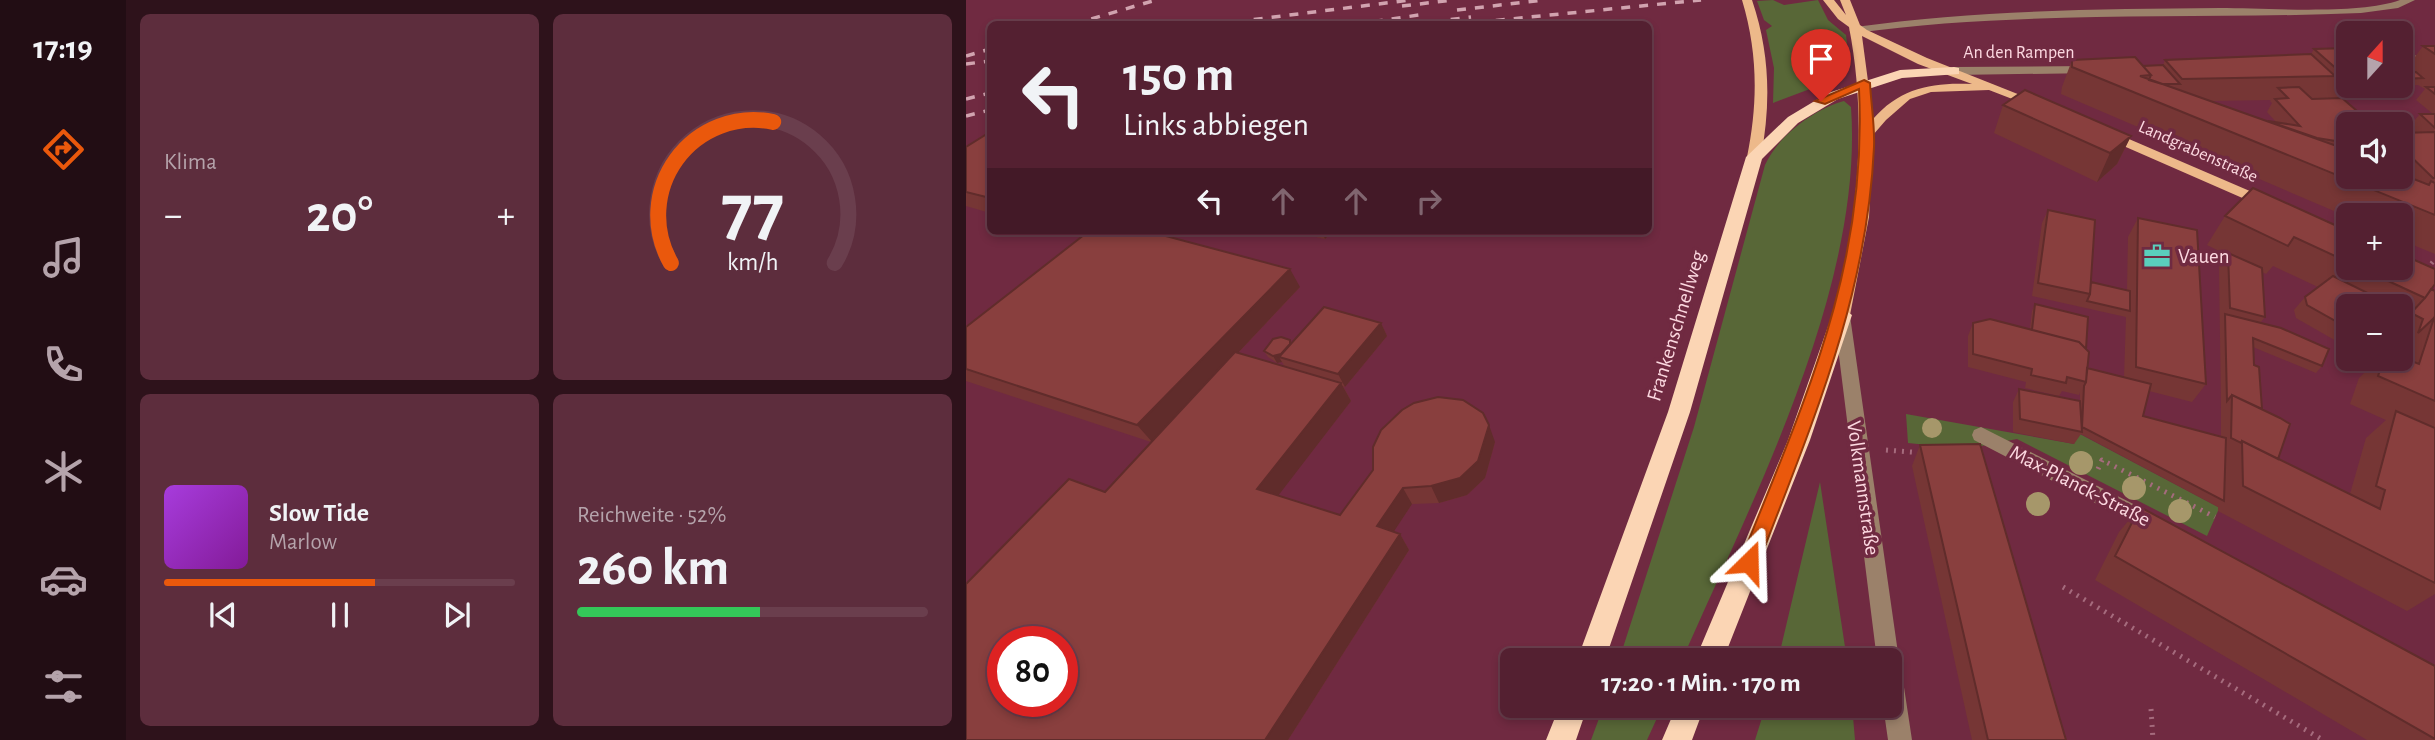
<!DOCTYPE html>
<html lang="de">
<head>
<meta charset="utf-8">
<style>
  body { margin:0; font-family:"Alegreya Sans",sans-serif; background:#5d2d3d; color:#f1f3f6; height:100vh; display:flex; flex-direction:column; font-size:26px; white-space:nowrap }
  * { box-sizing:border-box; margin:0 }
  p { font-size:23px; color:#b5a3ab }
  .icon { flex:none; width:38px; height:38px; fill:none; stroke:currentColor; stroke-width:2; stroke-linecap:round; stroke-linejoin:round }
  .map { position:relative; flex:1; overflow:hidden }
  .side { display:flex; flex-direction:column; gap:14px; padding:14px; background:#2e121b; width:840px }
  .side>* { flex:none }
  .guide { position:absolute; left:21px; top:21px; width:665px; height:214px; border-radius:10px; box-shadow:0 4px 10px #0003,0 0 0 2px #6a3e4d; background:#542031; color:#f1f3f6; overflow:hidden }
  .needle { width:46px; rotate:21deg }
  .tools { position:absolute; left:1370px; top:21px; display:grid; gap:14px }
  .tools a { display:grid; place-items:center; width:77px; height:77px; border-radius:10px; background:#542031; box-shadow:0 4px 10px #0003,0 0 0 2px #6a3e4d; font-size:35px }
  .speed { position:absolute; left:21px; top:626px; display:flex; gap:14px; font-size:35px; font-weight:700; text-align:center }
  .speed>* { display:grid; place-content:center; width:91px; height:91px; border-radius:50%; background:#542031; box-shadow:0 4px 10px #0003,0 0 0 2px #6a3e4d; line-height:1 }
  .speed .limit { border:10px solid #d22; background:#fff; color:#111 }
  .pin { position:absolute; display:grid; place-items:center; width:60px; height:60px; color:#fff; margin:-72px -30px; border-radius:50% 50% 50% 0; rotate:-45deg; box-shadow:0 0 7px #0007 }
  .pin .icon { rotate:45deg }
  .me { position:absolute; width:77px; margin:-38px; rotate:22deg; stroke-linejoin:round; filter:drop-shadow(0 0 5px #0008) }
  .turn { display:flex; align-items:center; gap:24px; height:147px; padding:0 21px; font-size:32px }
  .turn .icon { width:91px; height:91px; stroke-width:2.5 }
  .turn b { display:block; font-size:49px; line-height:60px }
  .lanes { display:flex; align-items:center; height:66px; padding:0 21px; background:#0003; justify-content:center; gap:35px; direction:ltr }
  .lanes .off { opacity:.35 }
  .big { font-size:52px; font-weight:600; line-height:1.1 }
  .side .card { flex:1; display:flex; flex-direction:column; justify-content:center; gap:10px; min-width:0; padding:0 24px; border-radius:10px; background:#5d2d3d }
  .side .dial { align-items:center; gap:0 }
  .dial svg { height:182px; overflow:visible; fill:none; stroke:#6a3e4d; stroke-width:7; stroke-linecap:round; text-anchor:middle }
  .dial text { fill:#f1f3f6; stroke:none }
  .song { display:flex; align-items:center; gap:21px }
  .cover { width:84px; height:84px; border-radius:10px; background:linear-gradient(135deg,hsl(280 70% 55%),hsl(290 70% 35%)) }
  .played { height:7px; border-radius:4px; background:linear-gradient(90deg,#ea580c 60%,#6a3e4d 60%) }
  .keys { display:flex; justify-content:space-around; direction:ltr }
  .heat { display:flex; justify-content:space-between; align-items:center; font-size:38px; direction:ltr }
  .charge { height:10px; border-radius:5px; background:linear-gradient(90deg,#34c759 52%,#6a3e4d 0) }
  .side .tiles { flex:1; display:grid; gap:14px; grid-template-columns:repeat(2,1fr) }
  .trip { position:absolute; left:534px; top:648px; width:402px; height:70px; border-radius:10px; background:#542031; box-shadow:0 4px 10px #0003,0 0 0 2px #6a3e4d; font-weight:600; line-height:70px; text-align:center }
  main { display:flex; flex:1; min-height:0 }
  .menu { display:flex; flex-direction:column; width:126px; justify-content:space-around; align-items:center; background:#220d14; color:#b5a3ab }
  .menu .icon { width:49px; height:49px }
  .menu .on { color:#ea580c }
  .menu b { font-size:32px; color:#f1f3f6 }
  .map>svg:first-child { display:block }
  .green { fill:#586737 }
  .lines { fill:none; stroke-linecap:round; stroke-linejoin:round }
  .path-far1 { stroke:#a56b7d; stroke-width:4.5; stroke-dasharray:2 5; stroke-linecap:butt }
  .path { stroke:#a56b7d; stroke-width:5; stroke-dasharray:2 6; stroke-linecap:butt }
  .minor { fill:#9b816a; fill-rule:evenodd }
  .major { fill:#edb98a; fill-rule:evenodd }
  .highway { fill:#fbd5b4; fill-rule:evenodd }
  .rail { stroke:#d1a3af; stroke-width:3.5; stroke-dasharray:9 9; stroke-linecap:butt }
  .tree { fill:#a6976a }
  .wall { fill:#763635; fill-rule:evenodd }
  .shaded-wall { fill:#602c2b }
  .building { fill:#893f3e; stroke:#602c2b; stroke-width:2; fill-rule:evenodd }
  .route { fill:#ea580c; stroke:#983908; stroke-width:2 }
  .labels { text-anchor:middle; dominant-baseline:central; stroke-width:7; stroke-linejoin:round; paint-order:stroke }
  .far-street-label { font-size:18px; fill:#fcd8e0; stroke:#702a41 }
  .poi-label { font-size:21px; fill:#fcd8e0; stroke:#702a41; text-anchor:start }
  .street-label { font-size:21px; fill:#fcd8e0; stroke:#702a41 }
</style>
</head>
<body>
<main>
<nav class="menu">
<b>17:19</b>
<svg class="icon on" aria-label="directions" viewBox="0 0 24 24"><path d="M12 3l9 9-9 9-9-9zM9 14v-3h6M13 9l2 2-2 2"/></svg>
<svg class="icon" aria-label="music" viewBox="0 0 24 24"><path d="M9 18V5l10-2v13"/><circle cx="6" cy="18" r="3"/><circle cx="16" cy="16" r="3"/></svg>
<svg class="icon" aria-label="phone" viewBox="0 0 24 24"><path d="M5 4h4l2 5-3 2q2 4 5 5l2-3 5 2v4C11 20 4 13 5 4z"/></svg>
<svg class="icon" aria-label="climate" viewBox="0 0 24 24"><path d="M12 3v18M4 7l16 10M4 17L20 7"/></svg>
<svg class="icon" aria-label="car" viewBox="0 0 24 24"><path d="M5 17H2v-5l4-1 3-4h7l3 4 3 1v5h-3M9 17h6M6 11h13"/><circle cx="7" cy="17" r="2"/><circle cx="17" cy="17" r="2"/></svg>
<svg class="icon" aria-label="filters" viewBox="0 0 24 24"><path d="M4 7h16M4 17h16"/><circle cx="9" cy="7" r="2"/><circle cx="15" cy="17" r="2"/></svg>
</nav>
<section class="side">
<div class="tiles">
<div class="card"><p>Klima</p>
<div class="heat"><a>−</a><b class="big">20°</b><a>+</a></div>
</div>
<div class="card dial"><svg viewBox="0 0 100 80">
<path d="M14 69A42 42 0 1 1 86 69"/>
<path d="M14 69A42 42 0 0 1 59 7" stroke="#ea580c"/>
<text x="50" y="56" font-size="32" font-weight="700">77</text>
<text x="50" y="72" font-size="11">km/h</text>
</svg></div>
<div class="card">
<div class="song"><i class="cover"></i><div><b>Slow Tide</b><p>Marlow</p></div></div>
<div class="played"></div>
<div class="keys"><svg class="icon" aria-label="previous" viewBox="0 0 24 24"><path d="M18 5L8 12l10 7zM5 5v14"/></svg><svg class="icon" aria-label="pause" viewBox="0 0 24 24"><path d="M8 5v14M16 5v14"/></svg><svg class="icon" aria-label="next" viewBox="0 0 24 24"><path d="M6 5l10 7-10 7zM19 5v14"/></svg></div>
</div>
<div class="card"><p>Reichweite · 52%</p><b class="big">260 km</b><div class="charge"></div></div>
</div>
</section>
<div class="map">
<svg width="1469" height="740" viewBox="0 0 1469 740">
  <rect width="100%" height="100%" fill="#702a41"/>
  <!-- green -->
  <path class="green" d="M807 0 818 5 852 0 862 20 880 35 884 68 876 69V77L807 103 808 68 800 30 806 26 798 20 791 1Z
    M878 101 885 107C898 286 787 498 716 660H653L728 427 799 165C812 136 848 109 878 101Z
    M940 414 1108 444 1112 433 1252 507V511L1241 536 1051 439 1000 449 942 443Z
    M854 482 881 660H812Z
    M638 705H697L681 740H625Z
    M800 705H886L889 740H789Z"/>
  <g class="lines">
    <!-- path-far1 -->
    <path class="path-far1" d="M1461 269 1469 259"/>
    <!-- path -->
    <path class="path" d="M920 450 957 453
      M1132 469 1136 460 1249 517
      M1097 587 1357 740
      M1185 709 1187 740"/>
    <!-- minor -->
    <path class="minor" d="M1434 0H1449L1432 8 1395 13C1226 20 1057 10 889 33L883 30 889 27C1011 10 1132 9 1254 8 1302 8 1392 15 1434 0Z
      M1469 55V63L1435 64V56Z
      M1124 66 1128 67V73L988 75 982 71 988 67Z
      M876 310 884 316 933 660 931 665 936 674 946 740H922L917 705H924V660H911L868 316Z
      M1015 427 1195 518 1198 524 1195 530 1188 533 1181 530 1008 440 1006 435 1008 430Z"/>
    <!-- major -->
    <path class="major" d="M776 0H786C804 53 805 103 795 157L788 161 781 157C792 103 792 53 776 0Z
      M857 0H868L880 15 874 0H884L894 25 901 30 961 58 1077 104 1067 107 1023 90 965 92 944 99 920 120 907 135 903 217 884 315 876 321 868 315C891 219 902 125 883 27L872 19ZM896 36 952 64 1006 84C966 82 934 88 907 119Z
      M1142 130 1307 201 1309 204 1302 209 1297 207 1137 137 1135 134Z"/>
    <!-- highway -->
    <path class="highway" d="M988 67 993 68V74L936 78 872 99 832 123 796 159 724 412 639 660H611L702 412 780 157 822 117 862 93 934 70Z
      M876 308 886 315 844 440 757 660H729L822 440 866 315Z
      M594 705H622L610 740H580Z
      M711 705H739L726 740H696Z"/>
    <!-- rail -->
    <path class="rail" d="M436 6 487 0
      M491 10 578 0
      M108 24 190 0
      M252 24 444 0
      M390 24 460 14
      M449 24 505 17
      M494 24 735 0
      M0 56 24 49
      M0 64 24 61
      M0 99 24 93
      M0 116 24 110"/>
  </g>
  <!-- trees -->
  <g class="tree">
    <circle cx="966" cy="428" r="10"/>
    <circle cx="1115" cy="463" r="12"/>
    <circle cx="1168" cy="488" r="12"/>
    <circle cx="1072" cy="504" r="12"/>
    <circle cx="1214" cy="511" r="12"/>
  </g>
  <!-- wall -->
  <path class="wall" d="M1457 46H1469V254L1435 240V215H1382V217L1095 94 1096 87 1106 60 1177 66 1197 65 1199 60 1345 54 1348 49 1382 48V86H1418L1410 97 1345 99 1382 124V177L1441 176 1435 170V133H1449L1443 127 1454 114H1467L1450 100 1459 89 1452 85 1435 86V73H1437ZM1305 100 1304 101 1306 103 1301 112 1310 122 1302 121 1244 101Z
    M1037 105 1165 136 1151 164 1131 182 1028 133Z
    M24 132V213L0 206V147Z
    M1082 210 1125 282 1161 290 1162 237 1172 218 1240 384 1226 402 1183 391 1177 416 1255 436V408L1253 266 1261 255 1241 245 1259 216 1382 231V268H1435L1469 291V594L1441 611 1252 511V507L1115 434 1108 444 1047 432V402L1053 389 1114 401V392L1113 395 1096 391 1093 396 1059 388 1060 382 1002 367V336L1007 323 1064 329 1066 311 1069 304 1120 349 1121 368 1158 377 1160 317 1066 296 1076 223ZM1307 266 1352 287 1339 297 1328 310 1330 318 1372 342 1382 331V306H1435V328L1444 332 1435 359H1413L1393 378 1384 404 1420 420 1400 438 1384 494 1312 459 1296 409 1288 365 1287 347 1350 373 1356 366 1294 323 1299 317 1296 272 1300 274Z
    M336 231H365L366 232 359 239 337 234Z
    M334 287 272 353 319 367 316 362 311 363 302 357 298 351 324 340 325 343 415 323 421 336 379 387 377 386 385 401 312 495 374 515 529 442 519 478 501 495 473 503 446 504 427 532 434 534 443 550 322 740 139 492 185 442 0 381V327Z
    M954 445 1100 740H1006L946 466Z
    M1174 507 1469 666V740H1401L1129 580 1153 532Z"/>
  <!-- shaded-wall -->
  <path class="shaded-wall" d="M1165 136 1151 164 1131 182 1144 153Z
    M357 231H365L366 232 359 239 356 232Z
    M324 269 334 287 187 443 171 425Z
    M415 323 421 336 379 387 372 374Z
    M317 354 313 357 316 362 311 363 307 356Z
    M375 383 385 401 305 505 291 489Z
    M523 425 529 442 519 478 501 495 473 503 465 486Z
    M437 488 446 504 421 542 411 526Z
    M434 534 443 550 322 740H299Z"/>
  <!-- building -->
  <path class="building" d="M1457 46H1469V54Z
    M1382 48V71H1373L1348 49Z
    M1345 54 1369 76 1216 79 1199 60Z
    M1169 57 1185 75 1174 76 1382 150V177H1435V174L1463 185 1465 181 1469 183V215L1106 67V60Z
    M1197 65 1214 84H1196L1183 80 1185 75 1177 66Z
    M1450 72 1457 78 1435 79V73Z
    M1333 87 1346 99 1376 98 1406 124H1382V143L1351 138 1302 121 1334 126 1309 99 1322 98 1312 88Z
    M1460 87H1469V94Z
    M1059 90 1165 136 1144 153 1037 105Z
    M1454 114H1469V128Z
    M24 132V198L0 192V147Z
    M1469 132V178H1467L1435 147V133Z
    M1287 188 1382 231V262L1328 237 1322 246 1259 216Z
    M1082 210 1129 220 1124 294 1072 283Z
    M1172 218 1231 230 1240 384 1170 367Z
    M123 231H181L324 269 171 425 0 369V327Z
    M1262 253 1296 268 1299 317 1264 308Z
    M1435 254 1469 269V284L1459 298 1394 268H1435Z
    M1367 276 1422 303 1417 306H1382V328L1341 305 1339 297Z
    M1125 282 1164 291V311L1121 301 1124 294Z
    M1465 289 1469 291V319L1468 318 1452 333 1457 319 1445 313 1459 298Z
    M1069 304 1122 317 1120 349 1113 342 1066 330Z
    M358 307 415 323 372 374 313 357Z
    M1259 314 1315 328 1363 349 1356 366 1287 338 1288 365 1293 367 1296 409 1266 395 1261 401Z
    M1468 318 1469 319V401L1412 376 1418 359H1435V357L1453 364Z
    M1024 319 1113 342 1123 352 1120 382 1101 377 1100 383 1065 375 1066 369 1007 354V323Z
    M315 337 324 340V344L315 354 307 356 298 351 307 339Z
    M269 352 375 383 291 489 374 515 407 470V447L415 430 436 410 448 403 472 397 497 400 517 413 523 425 512 461 494 478 465 486 437 488 411 526 434 534 299 740H0V584L103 479 139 492ZM37 642H96V702H37Z
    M1121 368 1185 384 1177 416 1260 438 1258 501 1116 427 1118 386 1120 382Z
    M1053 389 1114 401 1116 432 1054 419Z
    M1266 395 1314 418 1324 424 1312 459 1276 441 1275 443 1265 438Z
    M1430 411 1469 428V583L1277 486 1276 441 1414 509 1419 490 1410 486Z
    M1014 444 1100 740H1022L954 445Z
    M1174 507 1469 666V739L1149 556Z"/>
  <!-- route -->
  <path class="route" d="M898 80 904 83C905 104 909 126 908 147 901 298 846 423 793 562L790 568 783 571 776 568 774 562C838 401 902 268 893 89L859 104 849 101Z"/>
  <!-- icons -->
  <defs>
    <symbol id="office-bare" viewBox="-9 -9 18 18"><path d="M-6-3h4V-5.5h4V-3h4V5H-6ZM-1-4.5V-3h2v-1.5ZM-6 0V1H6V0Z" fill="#5acebd" stroke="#702a41" stroke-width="2.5" paint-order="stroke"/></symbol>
  </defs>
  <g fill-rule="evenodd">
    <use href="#office-bare" x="1172" y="237" width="38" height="38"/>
  </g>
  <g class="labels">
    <!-- far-street labels -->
    <g class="far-street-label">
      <text x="1053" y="53">An den Rampen</text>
      <text transform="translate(1232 152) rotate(24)">Landgrabenstraße</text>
    </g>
    <!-- poi labels -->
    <g class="poi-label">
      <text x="1212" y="256">Vauen</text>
    </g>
    <!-- street labels -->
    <g class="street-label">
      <text transform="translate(710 326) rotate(-73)">Frankenschnellweg</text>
      <text transform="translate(1114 486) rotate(27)">Max-Planck-Straße</text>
      <text transform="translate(897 488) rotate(82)">Volkmannstraße</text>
    </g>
  </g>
</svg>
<div class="tools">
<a><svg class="needle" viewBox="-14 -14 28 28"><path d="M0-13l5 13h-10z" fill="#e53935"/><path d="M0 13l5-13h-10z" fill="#b5a3ab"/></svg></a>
<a><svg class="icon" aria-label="sound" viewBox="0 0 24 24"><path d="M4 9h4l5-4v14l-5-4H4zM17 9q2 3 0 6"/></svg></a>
<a>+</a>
<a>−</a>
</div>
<div class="speed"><div class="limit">80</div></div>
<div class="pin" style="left:855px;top:101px;background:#d93025"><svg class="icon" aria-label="arrive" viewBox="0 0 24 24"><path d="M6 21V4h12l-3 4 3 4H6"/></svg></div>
<svg class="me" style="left:783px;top:562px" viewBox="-20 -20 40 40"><path d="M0-17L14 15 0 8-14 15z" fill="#ea580c" stroke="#fff" stroke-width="4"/></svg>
<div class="trip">17:20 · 1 Min. · 170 m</div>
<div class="guide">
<div class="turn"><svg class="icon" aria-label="left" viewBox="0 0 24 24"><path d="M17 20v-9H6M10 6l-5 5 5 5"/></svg><div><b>150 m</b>Links abbiegen</div></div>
<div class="lanes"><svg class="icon" aria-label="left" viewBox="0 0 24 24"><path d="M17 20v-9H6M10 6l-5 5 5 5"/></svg><svg class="icon off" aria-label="ahead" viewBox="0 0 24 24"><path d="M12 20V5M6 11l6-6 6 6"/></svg><svg class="icon off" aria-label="ahead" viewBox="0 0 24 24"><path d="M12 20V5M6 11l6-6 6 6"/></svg><svg class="icon off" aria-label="right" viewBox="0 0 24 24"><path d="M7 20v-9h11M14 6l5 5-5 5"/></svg></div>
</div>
</div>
</main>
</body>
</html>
